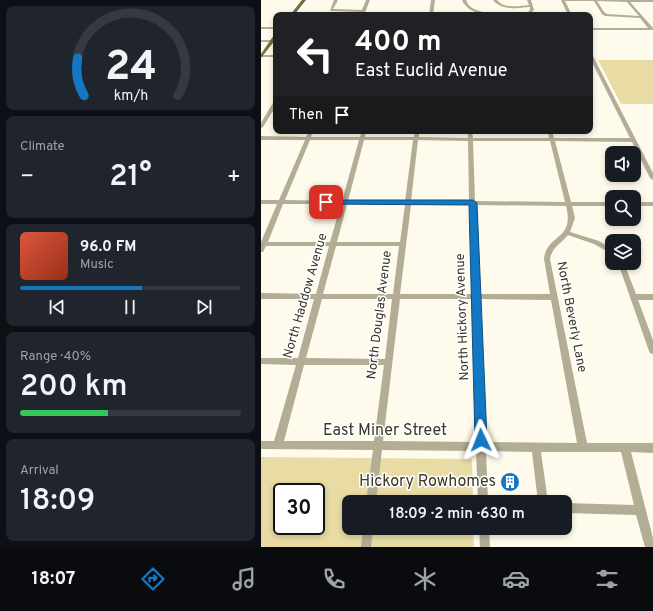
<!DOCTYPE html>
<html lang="en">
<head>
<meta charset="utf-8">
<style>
  body { margin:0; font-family:Overpass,sans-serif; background:#20242c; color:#f1f3f6; height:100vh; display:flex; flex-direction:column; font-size:15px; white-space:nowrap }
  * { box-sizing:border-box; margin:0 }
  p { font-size:13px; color:#9ea1a6 }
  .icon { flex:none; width:22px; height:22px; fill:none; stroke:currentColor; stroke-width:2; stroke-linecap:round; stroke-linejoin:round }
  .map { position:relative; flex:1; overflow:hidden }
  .drawer { display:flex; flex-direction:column; gap:6px; padding:6px; background:#0d0f14; width:261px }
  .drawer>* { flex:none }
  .top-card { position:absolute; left:12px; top:12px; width:320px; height:122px; border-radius:8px; box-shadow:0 2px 6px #0003; background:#202124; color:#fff; overflow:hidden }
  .tools { position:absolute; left:344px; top:146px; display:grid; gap:8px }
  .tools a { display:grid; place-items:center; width:36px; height:36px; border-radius:8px; background:#171b24; box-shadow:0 2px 6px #0003; font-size:20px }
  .speed { position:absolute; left:12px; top:483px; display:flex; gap:8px; font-size:20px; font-weight:700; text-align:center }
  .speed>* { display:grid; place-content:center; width:52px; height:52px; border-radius:50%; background:#171b24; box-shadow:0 2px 6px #0003; line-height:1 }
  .speed .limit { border:2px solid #111; border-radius:6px; background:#fff; color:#111 }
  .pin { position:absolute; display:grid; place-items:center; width:34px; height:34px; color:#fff; margin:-17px; border-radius:8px; box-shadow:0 2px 6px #0006 }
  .me { position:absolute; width:44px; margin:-22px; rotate:358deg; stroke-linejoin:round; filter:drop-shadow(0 0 3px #0008) }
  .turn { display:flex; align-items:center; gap:14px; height:84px; padding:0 16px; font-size:18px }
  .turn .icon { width:52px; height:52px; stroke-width:2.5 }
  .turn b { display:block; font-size:28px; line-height:34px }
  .then { display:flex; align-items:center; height:38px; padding:0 16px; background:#0003; gap:8px; font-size:15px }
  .big { font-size:30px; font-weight:600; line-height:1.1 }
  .drawer .widget { flex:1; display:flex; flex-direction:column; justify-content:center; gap:6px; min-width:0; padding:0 14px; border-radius:8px; background:#20242c }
  .drawer .dial { align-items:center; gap:0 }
  .dial svg { height:104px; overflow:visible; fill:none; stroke:#363941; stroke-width:7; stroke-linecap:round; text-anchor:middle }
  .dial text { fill:#f1f3f6; stroke:none }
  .song { display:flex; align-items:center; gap:12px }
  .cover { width:48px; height:48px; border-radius:6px; background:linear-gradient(135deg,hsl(10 70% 55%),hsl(10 70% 35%)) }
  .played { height:4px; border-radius:2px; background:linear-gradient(90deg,#1378c4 55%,#363941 55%) }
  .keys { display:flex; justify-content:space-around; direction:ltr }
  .heat { display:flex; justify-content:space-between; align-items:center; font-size:22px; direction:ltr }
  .charge { height:6px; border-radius:3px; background:linear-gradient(90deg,#34c759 40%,#363941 0) }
  .trip { position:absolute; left:81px; top:495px; width:230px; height:40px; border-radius:8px; background:#171b24; box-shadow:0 2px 6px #0003; font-weight:600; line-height:40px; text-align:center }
  .dock { display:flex; height:64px; justify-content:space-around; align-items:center; background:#090b0e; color:#9ea1a6 }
  .dock .icon { width:28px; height:28px }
  .dock .current { color:#1378c4 }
  .dock b { font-size:18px; color:#f1f3f6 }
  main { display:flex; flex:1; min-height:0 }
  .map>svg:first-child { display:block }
  .green { fill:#e8dca4; fill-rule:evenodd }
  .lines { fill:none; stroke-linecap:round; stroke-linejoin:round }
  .minor { fill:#b2ad94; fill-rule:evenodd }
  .major { fill:#766c3f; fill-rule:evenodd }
  .route { fill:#1378c4; stroke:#0c4e7f }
  .labels { text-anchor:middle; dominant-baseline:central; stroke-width:3; stroke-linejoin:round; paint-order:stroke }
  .street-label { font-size:13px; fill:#3b382a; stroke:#fff }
  .near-street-label { font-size:16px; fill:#3b382a; stroke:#fff }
  .near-poi-label { font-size:16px; fill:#3b382a; stroke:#fff; text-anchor:end }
</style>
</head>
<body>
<main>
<section class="drawer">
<div class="widget dial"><svg viewBox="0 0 100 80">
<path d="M14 69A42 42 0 1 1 86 69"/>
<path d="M14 69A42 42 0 0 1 9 40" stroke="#1378c4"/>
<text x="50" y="56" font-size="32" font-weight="700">24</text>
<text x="50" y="72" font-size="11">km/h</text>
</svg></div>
<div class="widget"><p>Climate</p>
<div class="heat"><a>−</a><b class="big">21°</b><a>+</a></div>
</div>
<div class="widget">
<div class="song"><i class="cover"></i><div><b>96.0 FM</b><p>Music</p></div></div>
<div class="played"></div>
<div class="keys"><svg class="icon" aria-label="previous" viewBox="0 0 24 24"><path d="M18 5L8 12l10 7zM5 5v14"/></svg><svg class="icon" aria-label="pause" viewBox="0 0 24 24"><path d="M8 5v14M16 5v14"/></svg><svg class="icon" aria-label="next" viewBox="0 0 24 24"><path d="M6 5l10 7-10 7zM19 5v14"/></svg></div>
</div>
<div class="widget"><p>Range · 40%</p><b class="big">200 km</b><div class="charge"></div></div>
<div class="widget"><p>Arrival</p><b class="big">18:09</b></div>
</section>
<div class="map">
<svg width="392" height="547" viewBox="0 0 392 547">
  <rect width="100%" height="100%" fill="#fefbec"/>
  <!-- green -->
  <path class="green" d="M337 60H392V104H360Z
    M0 457 211 459 212 502H88V528H212L213 547H0ZM21 492H55V526H21Z"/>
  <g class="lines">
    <!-- minor -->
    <path class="minor" d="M73 0H77L72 9 101 10 105 0H109L103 15H99L101 12 69 11Z
      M170 0H174L172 15H168Z
      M201 0H205C209 12 223 11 233 15 221 15 206 12 201 0Z
      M232 0H236C243 9 258 6 268 5L266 0H270L273 10 268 15H264L269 10V7C256 8 241 11 232 0Z
      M300 0H392V2H369L392 28V30H329V28H387L379 18 344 16 341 14 333 1H304L311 15H307ZM336 1 366 2 378 16 346 14 343 12Z
      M203 14 210 15H201Z
      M0 27H15V29H0Z
      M0 40H12L14 41 12 42H0Z
      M329 53 331 54 392 173V180L389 178 371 142 294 141 310 202H351V206H311L314 218 309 232 338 241 351 249V254L333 244 307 235C300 244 291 247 289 259L326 443H392V453L370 452 392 538V547H384L375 515 304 513V503L373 505 360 452H280L287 502H277L271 452 225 451 227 502H217L215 451 121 450 115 502H105L112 450 0 449V441H13L35 365 0 364V358H37L53 299H0V293L55 294 68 246H5L2 252H0V242L16 204H0V200H18L44 140H0V136L45 137 48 131H52L50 137H99L101 131H105L104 137H153L154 131H158V137L207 138V131H211L212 138H288L287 131H291L293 138H369L329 58ZM49 140H98L81 201 24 200ZM103 140H152L144 201H87ZM157 140 207 141 208 201H150ZM212 141H289L304 202 214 201ZM22 204H80L69 242H7ZM86 204 144 205 139 242H76ZM150 205H209L211 294H139ZM215 205 305 206C314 241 286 233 283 259L289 294H218ZM75 246H138L132 294H62ZM61 299H131L124 359 45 358ZM139 299H211L215 442 122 441ZM219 299 290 300 316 443 225 442ZM43 365H123L113 441H23Z
      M0 55H15V57H1Z
      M13 101H15V106L2 127 0 128V123Z
      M373 202H392V206H373Z
      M357 263H363L375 294H392V300H377L392 340V354L389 353 388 351Z
      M102 528H112L110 547H100Z
      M218 528H228L229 547H219Z"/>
    <!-- major -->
    <path class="major" d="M41 0H45L33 15H29Z
      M13 35H15V39L0 58V54Z"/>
  </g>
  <!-- route -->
  <path class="route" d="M65 200H212L216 203 226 440 224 444 220 446 216 444 214 440 208 205 62 204V201Z"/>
  <!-- icons -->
  <defs>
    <symbol id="building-disc" viewBox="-11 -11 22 22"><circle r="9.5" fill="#1378c4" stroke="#fff"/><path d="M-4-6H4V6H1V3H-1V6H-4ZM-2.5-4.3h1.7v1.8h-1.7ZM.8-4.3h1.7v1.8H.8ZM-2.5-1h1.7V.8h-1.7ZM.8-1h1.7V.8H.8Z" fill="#fff"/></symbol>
  </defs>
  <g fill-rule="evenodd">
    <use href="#building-disc" x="238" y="471" width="22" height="22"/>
  </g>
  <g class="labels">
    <!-- street labels -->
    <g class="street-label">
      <text transform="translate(45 296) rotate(-74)">North Haddow Avenue</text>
      <text transform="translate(119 315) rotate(-83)">North Douglas Avenue</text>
      <text transform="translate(202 317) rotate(-92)">North Hickory Avenue</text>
      <text transform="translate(310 317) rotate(79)">North Beverly Lane</text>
    </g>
    <!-- near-street labels -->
    <g class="near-street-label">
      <text x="124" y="431">East Miner Street</text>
    </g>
    <!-- near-poi labels -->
    <g class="near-poi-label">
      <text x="235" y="482">Hickory Rowhomes</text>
    </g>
  </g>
</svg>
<div class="tools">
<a><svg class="icon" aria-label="sound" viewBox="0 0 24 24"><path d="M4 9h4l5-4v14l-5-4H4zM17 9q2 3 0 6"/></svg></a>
<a><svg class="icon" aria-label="search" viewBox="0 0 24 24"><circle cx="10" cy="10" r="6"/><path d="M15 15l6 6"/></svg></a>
<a><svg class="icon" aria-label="layers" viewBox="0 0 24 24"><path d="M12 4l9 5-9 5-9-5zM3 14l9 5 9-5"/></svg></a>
</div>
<div class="speed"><div class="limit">30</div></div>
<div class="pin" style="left:65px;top:202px;background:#d93025"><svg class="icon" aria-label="arrive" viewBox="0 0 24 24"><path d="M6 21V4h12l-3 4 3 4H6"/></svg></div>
<svg class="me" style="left:220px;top:440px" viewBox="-20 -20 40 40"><path d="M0-17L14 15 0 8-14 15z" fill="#1378c4" stroke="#fff" stroke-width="4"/></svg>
<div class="trip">18:09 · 2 min · 630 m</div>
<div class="top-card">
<div class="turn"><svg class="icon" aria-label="left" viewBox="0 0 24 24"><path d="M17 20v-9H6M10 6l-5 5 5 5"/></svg><div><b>400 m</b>East Euclid Avenue</div></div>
<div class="then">Then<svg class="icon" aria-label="arrive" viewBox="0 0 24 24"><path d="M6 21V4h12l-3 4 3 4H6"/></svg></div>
</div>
</div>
</main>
<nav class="dock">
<b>18:07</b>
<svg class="icon current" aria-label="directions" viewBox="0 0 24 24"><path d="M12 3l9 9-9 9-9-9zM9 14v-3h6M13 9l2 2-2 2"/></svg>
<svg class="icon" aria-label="music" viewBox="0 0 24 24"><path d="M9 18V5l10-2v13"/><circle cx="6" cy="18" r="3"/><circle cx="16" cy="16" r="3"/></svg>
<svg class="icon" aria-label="phone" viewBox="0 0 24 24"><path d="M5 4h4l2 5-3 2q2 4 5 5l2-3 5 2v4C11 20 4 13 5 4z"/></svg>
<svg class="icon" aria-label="climate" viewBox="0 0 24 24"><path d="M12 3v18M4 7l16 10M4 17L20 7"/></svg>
<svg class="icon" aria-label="car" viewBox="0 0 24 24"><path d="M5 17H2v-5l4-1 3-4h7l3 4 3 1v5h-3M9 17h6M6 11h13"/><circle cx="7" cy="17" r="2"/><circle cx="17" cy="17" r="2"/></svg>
<svg class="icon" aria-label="filters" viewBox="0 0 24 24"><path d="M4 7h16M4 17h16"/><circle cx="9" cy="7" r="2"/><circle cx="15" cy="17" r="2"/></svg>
</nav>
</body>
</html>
